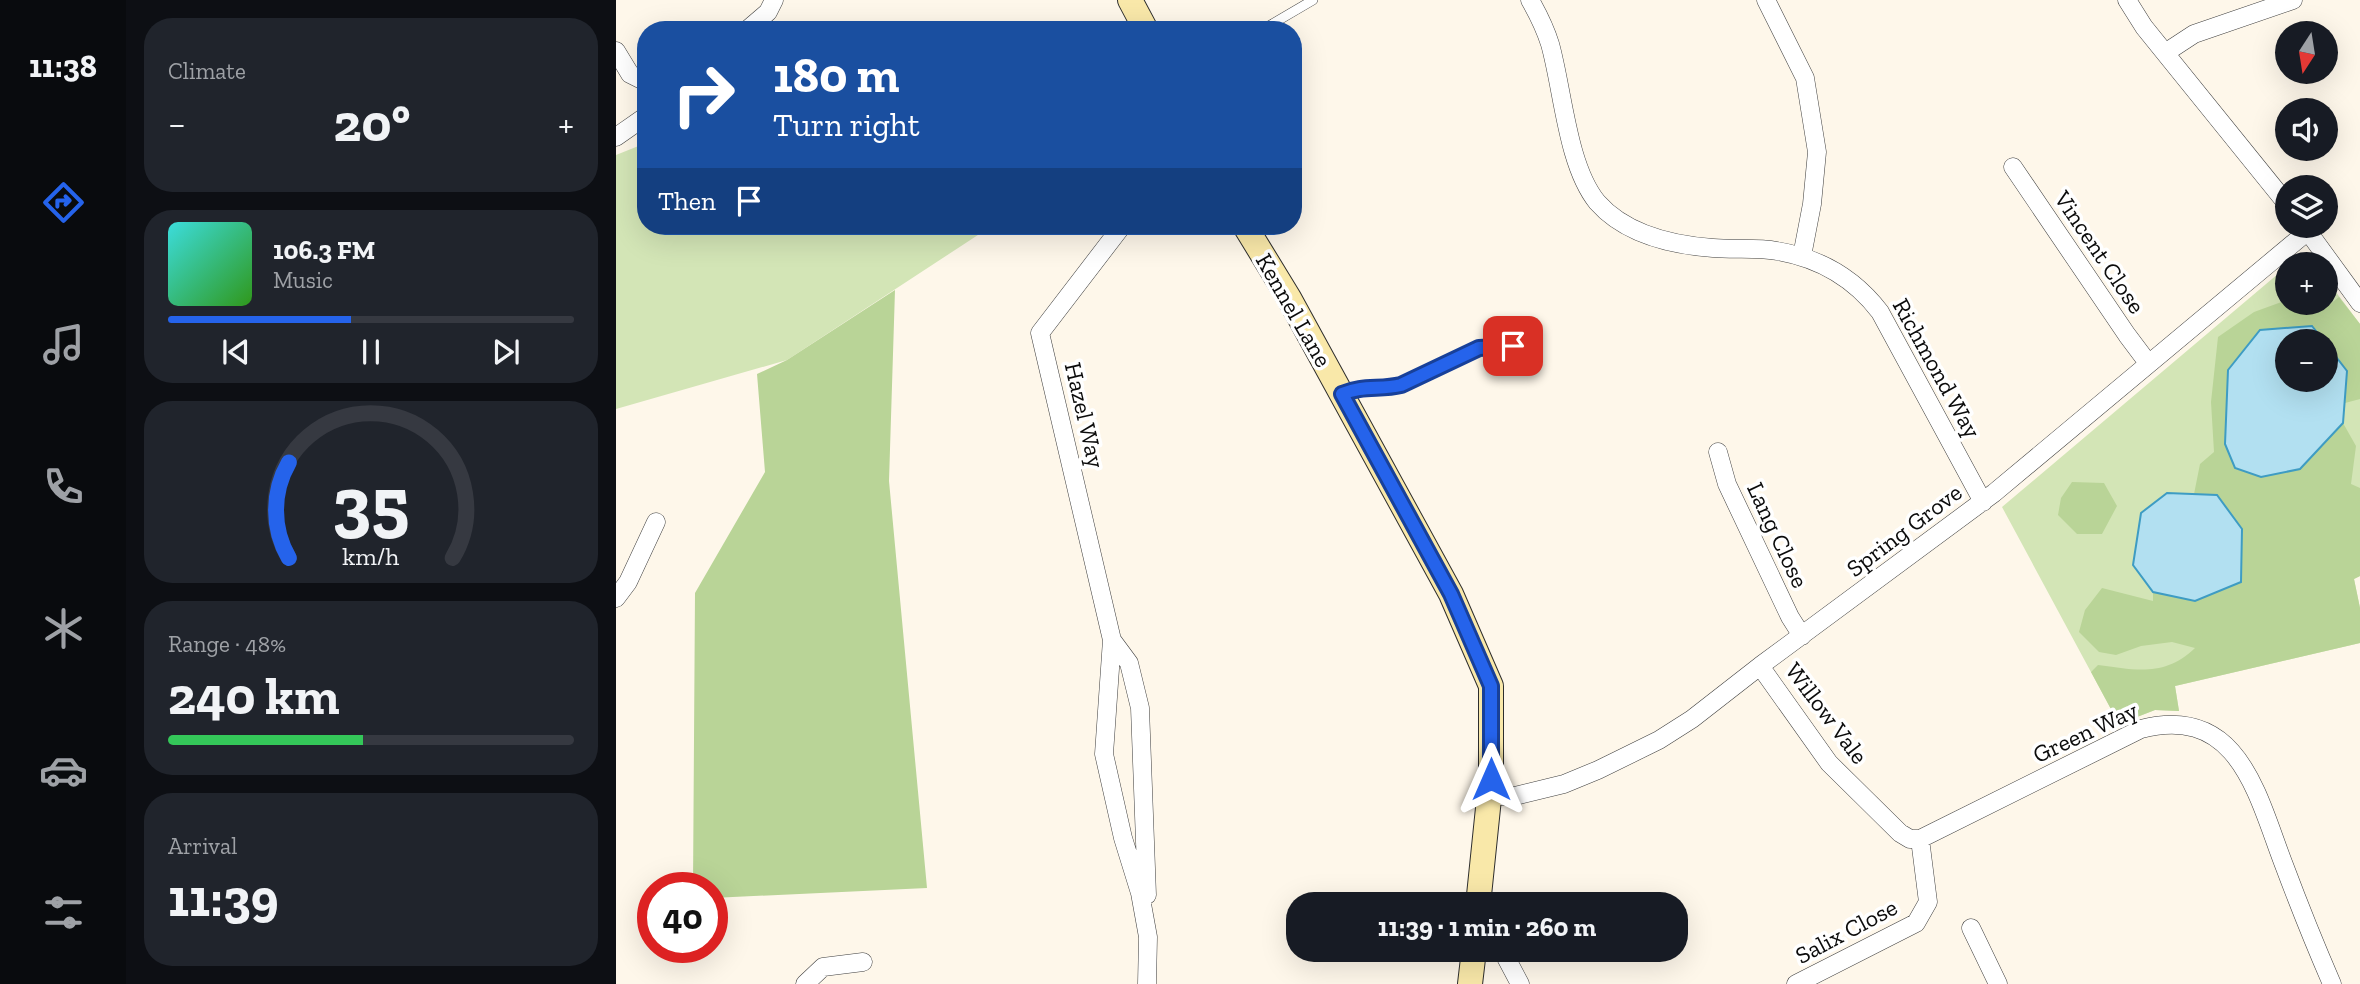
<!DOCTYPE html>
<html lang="en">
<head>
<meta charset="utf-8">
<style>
  body { margin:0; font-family:"Zilla Slab",serif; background:#20242c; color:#f1f3f6; height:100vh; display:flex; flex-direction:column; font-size:26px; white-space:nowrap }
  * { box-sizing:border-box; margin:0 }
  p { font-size:23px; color:#9ea1a6 }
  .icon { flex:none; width:38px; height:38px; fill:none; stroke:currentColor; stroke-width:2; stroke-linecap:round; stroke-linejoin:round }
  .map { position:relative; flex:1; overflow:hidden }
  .side { display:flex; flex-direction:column; gap:18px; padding:18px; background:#0d0f14; width:490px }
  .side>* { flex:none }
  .banner { position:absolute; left:21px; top:21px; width:665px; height:214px; border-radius:28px; box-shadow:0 7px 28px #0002; background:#1a4fa0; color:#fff; overflow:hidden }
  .needle { width:46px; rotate:192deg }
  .fabs { position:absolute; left:1659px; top:21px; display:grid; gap:14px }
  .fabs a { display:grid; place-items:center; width:63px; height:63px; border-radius:50%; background:#171b24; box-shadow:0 7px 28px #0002; font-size:35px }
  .speed { position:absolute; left:21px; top:872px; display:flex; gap:14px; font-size:35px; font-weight:700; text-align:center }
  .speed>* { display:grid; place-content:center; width:91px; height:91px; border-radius:50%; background:#171b24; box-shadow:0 7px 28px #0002; line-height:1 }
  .speed .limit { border:10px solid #d22; background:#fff; color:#111 }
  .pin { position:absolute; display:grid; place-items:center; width:60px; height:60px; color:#fff; margin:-30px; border-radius:14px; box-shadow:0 4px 10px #0006 }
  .me { position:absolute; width:77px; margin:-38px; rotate:0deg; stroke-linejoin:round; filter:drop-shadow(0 0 5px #0008) }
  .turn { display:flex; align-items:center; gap:24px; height:147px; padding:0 21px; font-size:32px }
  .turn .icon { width:91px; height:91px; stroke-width:2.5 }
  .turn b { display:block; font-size:49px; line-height:60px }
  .then { display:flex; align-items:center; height:66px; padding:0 21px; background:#0003; gap:14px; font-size:26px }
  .big { font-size:52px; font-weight:800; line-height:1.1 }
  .side .card { flex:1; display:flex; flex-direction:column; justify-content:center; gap:10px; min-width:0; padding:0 24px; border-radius:28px; background:#20242c }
  .side .dial { align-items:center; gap:0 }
  .dial svg { height:182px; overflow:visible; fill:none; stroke:#363941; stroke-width:7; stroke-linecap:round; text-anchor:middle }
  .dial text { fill:#f1f3f6; stroke:none }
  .song { display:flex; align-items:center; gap:21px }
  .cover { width:84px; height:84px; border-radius:10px; background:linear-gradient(135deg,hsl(180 70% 55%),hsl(110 70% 35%)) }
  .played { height:7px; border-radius:4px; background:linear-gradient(90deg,#2563eb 45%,#363941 45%) }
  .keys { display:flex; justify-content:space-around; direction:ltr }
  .heat { display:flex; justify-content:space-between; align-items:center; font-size:38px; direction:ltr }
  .charge { height:10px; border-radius:5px; background:linear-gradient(90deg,#34c759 48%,#363941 0) }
  .trip { position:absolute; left:670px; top:892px; width:402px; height:70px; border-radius:28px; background:#171b24; box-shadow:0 7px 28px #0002; font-weight:800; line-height:70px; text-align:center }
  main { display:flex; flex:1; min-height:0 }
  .tab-bar { display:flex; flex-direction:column; width:126px; justify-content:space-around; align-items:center; background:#090b0e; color:#9ea1a6 }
  .tab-bar .icon { width:49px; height:49px }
  .tab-bar .on { color:#2563eb }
  .tab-bar b { font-size:32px; color:#f1f3f6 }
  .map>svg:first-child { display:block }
  .green { fill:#d3e5b6; fill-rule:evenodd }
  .forest { fill:#b9d497 }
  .water { fill:#b2e0f1; stroke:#3e9cc3; stroke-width:2 }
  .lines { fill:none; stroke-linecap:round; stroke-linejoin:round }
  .lane-casing { stroke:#3e3e3e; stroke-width:10 }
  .street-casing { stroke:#3e3e3e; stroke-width:19 }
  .secondary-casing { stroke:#2d2d2d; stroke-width:26 }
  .lane { stroke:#fff; stroke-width:9 }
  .street { stroke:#fff; stroke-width:18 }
  .secondary { stroke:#f9e8a9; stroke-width:24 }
  .route-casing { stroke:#184099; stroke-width:18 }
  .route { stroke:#2563eb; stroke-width:12 }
  .labels { text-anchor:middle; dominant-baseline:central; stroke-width:7; stroke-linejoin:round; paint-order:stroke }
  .street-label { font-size:24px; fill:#0b0b0b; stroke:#fff }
</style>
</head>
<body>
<main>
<nav class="tab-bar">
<b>11:38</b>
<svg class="icon on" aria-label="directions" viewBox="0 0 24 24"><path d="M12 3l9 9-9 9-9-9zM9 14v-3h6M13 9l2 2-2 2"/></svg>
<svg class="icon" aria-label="music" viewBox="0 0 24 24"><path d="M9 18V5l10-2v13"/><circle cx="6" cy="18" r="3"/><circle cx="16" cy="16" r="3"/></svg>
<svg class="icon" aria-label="phone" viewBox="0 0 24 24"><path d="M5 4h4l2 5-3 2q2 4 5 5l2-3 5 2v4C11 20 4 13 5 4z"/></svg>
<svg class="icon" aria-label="climate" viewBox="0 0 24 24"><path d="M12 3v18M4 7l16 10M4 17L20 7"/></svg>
<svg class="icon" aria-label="car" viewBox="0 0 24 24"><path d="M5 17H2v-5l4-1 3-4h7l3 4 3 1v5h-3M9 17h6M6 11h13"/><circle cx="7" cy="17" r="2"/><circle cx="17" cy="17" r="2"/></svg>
<svg class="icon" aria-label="filters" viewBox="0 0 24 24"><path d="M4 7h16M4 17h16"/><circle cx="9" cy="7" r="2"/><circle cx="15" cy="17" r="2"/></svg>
</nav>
<section class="side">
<div class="card"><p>Climate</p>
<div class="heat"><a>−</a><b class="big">20°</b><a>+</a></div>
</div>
<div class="card">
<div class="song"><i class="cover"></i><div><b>106.3 FM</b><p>Music</p></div></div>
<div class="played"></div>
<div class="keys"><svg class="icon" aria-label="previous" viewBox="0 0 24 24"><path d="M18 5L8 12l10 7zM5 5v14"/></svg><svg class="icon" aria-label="pause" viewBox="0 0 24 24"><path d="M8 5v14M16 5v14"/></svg><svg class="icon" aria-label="next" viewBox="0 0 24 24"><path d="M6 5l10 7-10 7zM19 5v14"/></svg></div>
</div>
<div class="card dial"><svg viewBox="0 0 100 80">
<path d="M14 69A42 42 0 1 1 86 69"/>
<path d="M14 69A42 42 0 0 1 14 27" stroke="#2563eb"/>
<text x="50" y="56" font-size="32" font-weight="700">35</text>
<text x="50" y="72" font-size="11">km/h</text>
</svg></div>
<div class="card"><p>Range · 48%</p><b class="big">240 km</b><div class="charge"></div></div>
<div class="card"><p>Arrival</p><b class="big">11:39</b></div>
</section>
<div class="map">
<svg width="1744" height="984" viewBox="0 0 1744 984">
  <rect width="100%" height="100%" fill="#fef7ea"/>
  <!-- green -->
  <path class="green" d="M30 143V226H360L365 233 171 360 0 409V155Z
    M1669 268H1671V303H1710V279L1744 324V576L1738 579 1744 608V643L1559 686 1563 711 1539 710 1503 724 1386 507ZM1671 341H1710V380H1671Z"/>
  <!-- forest -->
  <path class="forest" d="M279 290 273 481 311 888 96 898V887H77L79 593 149 472 141 374 171 360Z
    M1723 297 1744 324V399L1729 403 1731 371 1696 326 1644 330 1619 468 1645 477 1684 469 1727 423 1740 446 1735 484 1744 488V576L1738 579 1744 608V643L1559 686 1563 711 1539 710 1503 724 1475 672 1482 665C1520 670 1549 677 1579 648L1556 642 1525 646 1500 655 1483 652 1463 632 1469 610 1486 588 1537 601V592L1579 601 1602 495 1578 494 1584 464 1598 452 1595 402 1602 337 1638 312 1671 300V303H1685L1708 309Z
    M1456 482 1488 483 1501 506 1486 534H1461L1442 515 1445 498Z"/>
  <!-- water -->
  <path class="water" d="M1696 326 1708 341H1671V380H1710V344L1731 371 1727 423 1684 469 1645 477 1619 468 1609 444 1612 370 1644 330Z
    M1551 493 1601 495 1626 529 1625 582 1579 601 1537 592 1517 565 1525 513Z"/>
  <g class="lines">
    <defs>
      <path id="lane" d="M646 30 697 0
        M897 346 899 326
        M727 393C747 384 765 390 785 385L863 348 897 346 915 358"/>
      <path id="street" d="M914 0C922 14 929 28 934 44 947 90 951 165 981 202 1009 234 1056 245 1097 248 1118 250 1140 247 1161 251 1203 258 1238 278 1264 312L1367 502
        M1150 0 1189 78 1201 152 1196 204 1186 256
        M1511 0 1528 27 1671 204
        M131 30 152 12 158 0
        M0 51 14 74 30 82
        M1549 53 1578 34 1677 0
        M0 137 30 116
        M1397 167 1511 335 1532 363
        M506 226 424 333 496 640 488 754 507 838 524 893 532 937 531 984
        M1688 226 1744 303
        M1102 452 1111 484 1174 617 1186 636
        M0 598 12 582 40 522
        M496 640 513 663 524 708 531 895
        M1144 666 1213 763 1284 833 1294 839H1304L1525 729C1623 704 1641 795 1668 865 1683 905 1699 945 1716 984
        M873 796H899L948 784 982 770 1043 740 1076 719 1144 666 1378 493 1692 231
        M1355 928 1382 984
        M886 950 904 984
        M189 984 207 967 247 962
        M1180 984 1300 923 1312 902 1304 839"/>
      <path id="secondary" d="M514 0 530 30
        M629 226 673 298 835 594 875 686V779L862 905
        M854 984 858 950"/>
    </defs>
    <!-- lane casing -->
    <use href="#lane" class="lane-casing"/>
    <!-- street casing -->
    <use href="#street" class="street-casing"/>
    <!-- secondary casing -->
    <use href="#secondary" class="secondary-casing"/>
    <!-- lane -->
    <use href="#lane" class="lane"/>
    <!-- street -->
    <use href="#street" class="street"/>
    <!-- secondary -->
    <use href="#secondary" class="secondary"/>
  </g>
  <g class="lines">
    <defs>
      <path id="route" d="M875 779V686L835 594 726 394C746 385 764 390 785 385L863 348 897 346"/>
    </defs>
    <!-- route casing -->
    <use href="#route" class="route-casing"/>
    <!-- route -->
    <use href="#route" class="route"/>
  </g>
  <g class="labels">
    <!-- street labels -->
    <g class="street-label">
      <text transform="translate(1484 252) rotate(56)">Vincent Close</text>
      <text transform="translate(678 310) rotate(60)">Kennel Lane</text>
      <text transform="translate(1321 368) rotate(61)">Richmond Way</text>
      <text transform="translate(469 415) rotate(77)">Hazel Way</text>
      <text transform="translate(1288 530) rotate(-37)">Spring Grove</text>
      <text transform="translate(1162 535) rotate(65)">Lang Close</text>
      <text transform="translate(1211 713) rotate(53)">Willow Vale</text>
      <text transform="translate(1469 732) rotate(-25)">Green Way</text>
      <text transform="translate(1230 931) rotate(-28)">Salix Close</text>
    </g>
  </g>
</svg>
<div class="fabs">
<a><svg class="needle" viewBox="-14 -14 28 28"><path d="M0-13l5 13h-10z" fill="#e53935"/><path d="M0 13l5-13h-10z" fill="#9ea1a6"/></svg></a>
<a><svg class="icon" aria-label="sound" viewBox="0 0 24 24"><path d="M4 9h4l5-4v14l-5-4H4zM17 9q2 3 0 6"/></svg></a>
<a><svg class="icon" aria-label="layers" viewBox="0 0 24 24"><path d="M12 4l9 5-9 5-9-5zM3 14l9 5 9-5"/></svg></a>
<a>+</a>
<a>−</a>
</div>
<div class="speed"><div class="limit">40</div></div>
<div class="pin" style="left:897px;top:346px;background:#d93025"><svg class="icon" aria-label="arrive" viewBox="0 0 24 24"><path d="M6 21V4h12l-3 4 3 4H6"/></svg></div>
<svg class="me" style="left:875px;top:779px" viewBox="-20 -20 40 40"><path d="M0-17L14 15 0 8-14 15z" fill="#2563eb" stroke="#fff" stroke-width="4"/></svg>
<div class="trip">11:39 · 1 min · 260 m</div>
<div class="banner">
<div class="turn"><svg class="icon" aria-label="right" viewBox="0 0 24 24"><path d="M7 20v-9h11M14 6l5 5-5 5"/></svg><div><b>180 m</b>Turn right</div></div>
<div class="then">Then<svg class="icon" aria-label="arrive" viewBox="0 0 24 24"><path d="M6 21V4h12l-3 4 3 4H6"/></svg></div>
</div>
</div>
</main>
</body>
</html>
